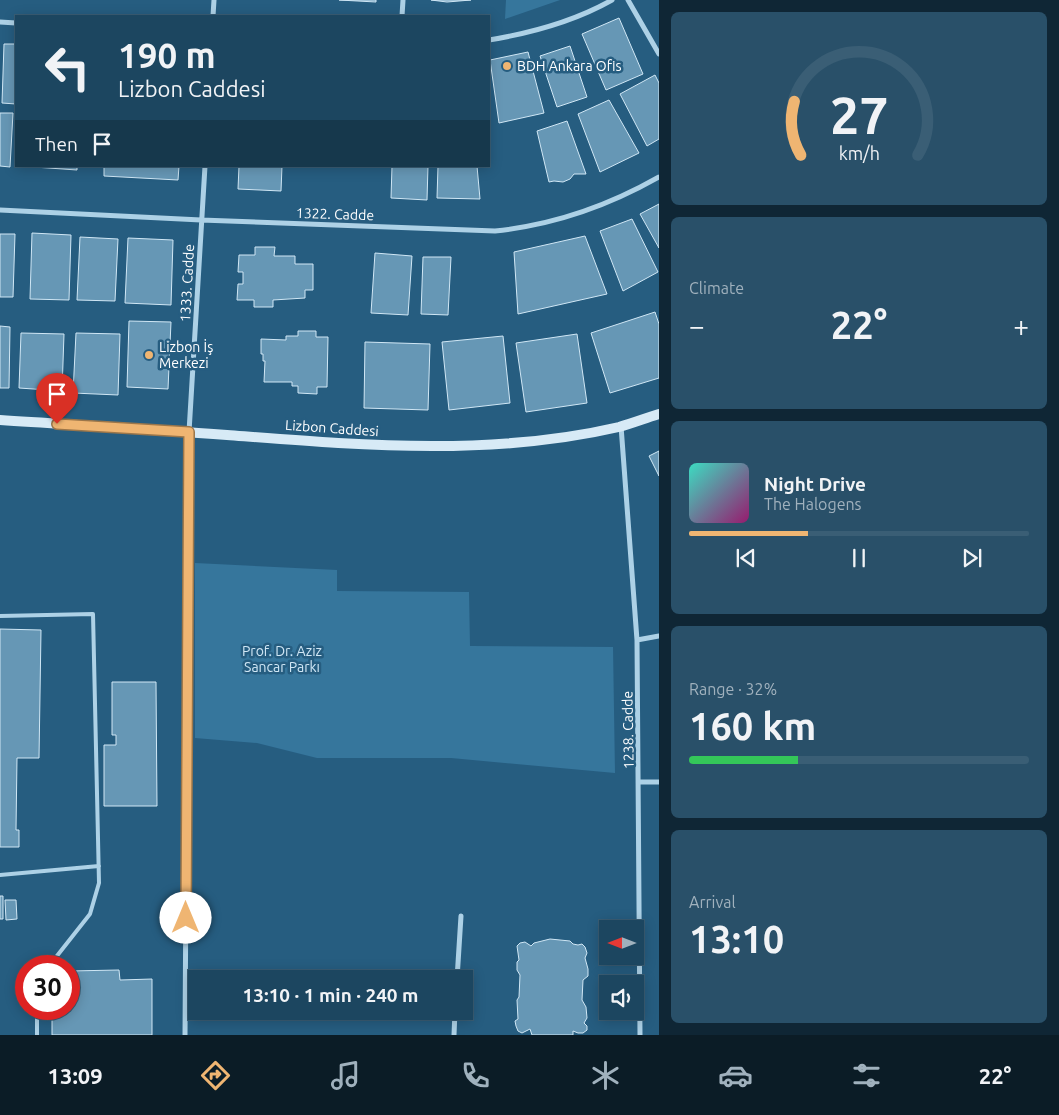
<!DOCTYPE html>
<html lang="en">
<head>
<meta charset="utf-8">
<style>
  body { margin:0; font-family:Ubuntu,sans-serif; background:#295069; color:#f1f3f6; height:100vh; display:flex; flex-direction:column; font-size:19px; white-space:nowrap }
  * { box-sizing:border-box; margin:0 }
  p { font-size:16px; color:#a0b1bd }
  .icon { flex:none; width:28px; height:28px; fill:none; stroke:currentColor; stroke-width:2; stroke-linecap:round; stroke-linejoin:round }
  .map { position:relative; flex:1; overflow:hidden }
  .side { display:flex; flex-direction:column; gap:12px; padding:12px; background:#0f2635; width:400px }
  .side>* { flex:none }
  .banner { position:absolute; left:15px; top:15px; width:475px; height:152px; border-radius:0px; box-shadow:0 2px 12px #0003,0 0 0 1px #3a5e75; background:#1c4660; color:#f1f3f6; overflow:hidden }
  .needle { width:32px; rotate:270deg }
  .fabs { position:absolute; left:599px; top:920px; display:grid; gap:10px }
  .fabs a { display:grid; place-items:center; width:45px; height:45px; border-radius:0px; background:#1c4660; box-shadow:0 2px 12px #0003,0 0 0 1px #3a5e75; font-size:25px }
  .speed { position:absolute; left:15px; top:955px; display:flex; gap:10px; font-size:25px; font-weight:700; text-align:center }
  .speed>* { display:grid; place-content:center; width:65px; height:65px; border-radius:50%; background:#1c4660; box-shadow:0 2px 12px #0003,0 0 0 1px #3a5e75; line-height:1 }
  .speed .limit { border:8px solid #d22; background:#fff; color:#111 }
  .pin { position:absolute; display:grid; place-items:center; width:42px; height:42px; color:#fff; margin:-51px -21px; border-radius:50% 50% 50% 0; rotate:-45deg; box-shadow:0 0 5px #0007 }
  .pin .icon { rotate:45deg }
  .me { position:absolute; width:55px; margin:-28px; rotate:0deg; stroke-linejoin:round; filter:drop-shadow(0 0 4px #0008) }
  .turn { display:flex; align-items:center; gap:18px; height:105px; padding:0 20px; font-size:22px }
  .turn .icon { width:65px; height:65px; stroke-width:2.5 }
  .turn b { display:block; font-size:35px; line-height:42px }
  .then { display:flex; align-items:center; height:48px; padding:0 20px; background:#0003; gap:10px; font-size:19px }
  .big { font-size:38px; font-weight:700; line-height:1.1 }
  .side .card { flex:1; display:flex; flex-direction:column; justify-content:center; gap:8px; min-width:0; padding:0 18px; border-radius:8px; background:#295069 }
  .side .dial { align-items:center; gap:0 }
  .dial svg { height:130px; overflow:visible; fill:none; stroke:#3a5e75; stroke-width:7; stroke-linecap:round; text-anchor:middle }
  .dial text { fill:#f1f3f6; stroke:none }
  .song { display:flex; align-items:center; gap:15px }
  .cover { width:60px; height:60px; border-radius:8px; background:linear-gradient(135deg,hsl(170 70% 55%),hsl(320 70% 35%)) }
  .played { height:5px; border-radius:2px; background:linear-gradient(90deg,#efb572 35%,#3a5e75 35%) }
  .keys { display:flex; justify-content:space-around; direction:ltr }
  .heat { display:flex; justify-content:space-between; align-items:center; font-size:28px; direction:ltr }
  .charge { height:8px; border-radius:4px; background:linear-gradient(90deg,#34c759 32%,#3a5e75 0) }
  .trip { position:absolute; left:188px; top:970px; width:285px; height:50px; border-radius:0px; background:#1c4660; box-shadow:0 2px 12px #0003,0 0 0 1px #3a5e75; font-weight:700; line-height:50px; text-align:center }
  .tabs { display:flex; height:80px; justify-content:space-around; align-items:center; background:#0b1c26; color:#a0b1bd }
  .tabs .icon { width:35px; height:35px }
  .tabs .selected { color:#efb572 }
  .tabs b { font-size:22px; color:#f1f3f6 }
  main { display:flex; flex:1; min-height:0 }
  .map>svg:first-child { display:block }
  .green { fill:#36769c }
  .building { fill:#6697b5; stroke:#d0e7f5 }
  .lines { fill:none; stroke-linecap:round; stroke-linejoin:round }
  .service { stroke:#add1e6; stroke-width:4 }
  .minor { stroke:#add1e6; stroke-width:5 }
  .secondary { stroke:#d7eaf6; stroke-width:10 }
  .route-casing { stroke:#9b764a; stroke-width:12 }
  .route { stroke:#efb572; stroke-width:9 }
  .poi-dot { fill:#efb572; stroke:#265d80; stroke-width:2 }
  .labels { text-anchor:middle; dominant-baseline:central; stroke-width:5; stroke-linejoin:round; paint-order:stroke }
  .poi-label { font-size:14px; fill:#fff; stroke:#265d80; text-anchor:start }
  .street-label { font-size:14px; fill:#fff; stroke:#265d80 }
  .park-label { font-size:14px; fill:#d0e7f5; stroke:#265d80 }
</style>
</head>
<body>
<main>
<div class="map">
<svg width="659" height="1035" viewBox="0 0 659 1035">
  <rect width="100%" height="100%" fill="#265d80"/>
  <!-- green -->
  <path class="green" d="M506 0H560L505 19Z
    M195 563 337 570V591L469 592 470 646 613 647 615 773 451 758H317L257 743 195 738Z"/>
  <!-- building -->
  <path class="building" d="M339 0H376V2Z
    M431 0H471L447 2Z
    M619 18 643 74 606 90 582 34Z
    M4 44H16V104L2 103Z
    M570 46 587 97 557 107 540 56Z
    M528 52 544 113 499 123 490 60Z
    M655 75 659 83V139L647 146 620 94Z
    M609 100 639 153 600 172 578 114Z
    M0 113H13L10 167 0 166Z
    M567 121 586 174H574L570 179 563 182 554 181 549 182 537 131Z
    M20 166H77V170Z
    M104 166H179L178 180 104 176Z
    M239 166H282L281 191 238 189Z
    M392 166H428L427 200 391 198Z
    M438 166H477L480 199 437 198Z
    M659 204V248L640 214Z
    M632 219 658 272 623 291 600 231Z
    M32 233 71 235 69 300 30 299Z
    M0 234H15L13 297H0Z
    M585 236 607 294 518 314 514 252Z
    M80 237 118 239 115 301 77 300Z
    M128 238 173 240 171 305 125 303Z
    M255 247H275L274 256H295V264H313V290H305V298L273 300V307H254V300H237L238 284H243V272H238L239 255H255Z
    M375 253 412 256 408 315 371 313Z
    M423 257H451L448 315 421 314Z
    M655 312 659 324V378L610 393 591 333Z
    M129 321 171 322 168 389 127 387Z
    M0 326 10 327 9 388H0Z
    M298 331H316V337H328L327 387H317V394L298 393V386H292V382H264L265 361H263V354H261V339L286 340V336H298Z
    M21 333 64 334 62 391 19 388Z
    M76 333 120 334 118 395 73 393Z
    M577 334 587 403 526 412 516 343Z
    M503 336 510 403 449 410 442 342Z
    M365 342 430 344 428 410 364 408Z
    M659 451V476L649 456Z
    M0 629 41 630 39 758H17L16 830H19V847H0Z
    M112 682H156L157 806H104V745H116V735H112Z
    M0 896H3V919H0Z
    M5 900H16L17 919 6 920Z
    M550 939 570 941 573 944 578 945 582 944 585 947 587 953 585 958 588 969V976L583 980 582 1000 586 1007 587 1018 584 1023 587 1026V1030L583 1033H578L573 1031V1035H532L530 1029 522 1033 518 1031 516 1026 515 1021 518 1019 517 1000 519 997 520 975 517 970V962L519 960 517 946 520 943 525 942 531 946 534 943Z
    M119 970 120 980 152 979V1035H52V1009H69V971Z"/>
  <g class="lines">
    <!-- service -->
    <path class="service" d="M0 616 93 614 99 883 90 914 49 966
      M0 875 99 866
      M37 1035V1009"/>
    <!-- minor -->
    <path class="minor" d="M628 0 659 54
      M213 16 214 0
      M402 16 403 0
      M0 22 16 23
      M489 40C531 33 575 21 612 0
      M0 210 201 220 495 231C554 225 608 206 659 177
      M621 426 637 640 640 1035
      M637 640 659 636
      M639 782H659
      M457 979 461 916
      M185 1035 189 432 205 166
      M454 1035 455 1011"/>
    <!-- secondary -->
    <path class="secondary" d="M0 420C76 425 151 429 227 435 358 445 490 457 619 427 633 423 646 418 659 414"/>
  </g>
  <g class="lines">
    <defs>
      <path id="route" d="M57 424 189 432 186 918"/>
    </defs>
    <!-- route casing -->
    <use href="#route" class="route-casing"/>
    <!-- route -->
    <use href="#route" class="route"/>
  </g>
  <!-- markers -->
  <g class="poi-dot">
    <circle cx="507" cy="66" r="5"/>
    <circle cx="149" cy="355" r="5"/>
  </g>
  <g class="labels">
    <!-- poi labels -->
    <g class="poi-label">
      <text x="517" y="66">BDH Ankara Ofis</text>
      <text x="159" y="347">Lizbon İş<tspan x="159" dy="16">Merkezi</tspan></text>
    </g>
    <!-- street labels -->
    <g class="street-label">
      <text transform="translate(335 214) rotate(2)">1322. Cadde</text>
      <text transform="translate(187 283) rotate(-87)">1333. Cadde</text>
      <text transform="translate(332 428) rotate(4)">Lizbon Caddesi</text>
      <text transform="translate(628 730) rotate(-91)">1238. Cadde</text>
    </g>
    <!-- park labels -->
    <g class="park-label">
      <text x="282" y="651">Prof. Dr. Aziz<tspan x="282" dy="16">Sancar Parkı</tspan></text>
    </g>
  </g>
</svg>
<div class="fabs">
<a><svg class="needle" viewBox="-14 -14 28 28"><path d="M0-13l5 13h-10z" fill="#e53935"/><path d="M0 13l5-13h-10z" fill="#a0b1bd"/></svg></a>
<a><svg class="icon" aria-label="sound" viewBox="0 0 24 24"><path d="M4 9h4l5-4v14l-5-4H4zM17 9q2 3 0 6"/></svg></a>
</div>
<div class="speed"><div class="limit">30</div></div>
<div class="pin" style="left:57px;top:424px;background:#d93025"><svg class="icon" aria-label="arrive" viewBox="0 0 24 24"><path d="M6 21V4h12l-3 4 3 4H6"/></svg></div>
<svg class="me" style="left:186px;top:918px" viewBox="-20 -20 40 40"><circle r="19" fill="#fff"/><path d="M0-13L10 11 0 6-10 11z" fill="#efb572"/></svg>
<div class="trip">13:10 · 1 min · 240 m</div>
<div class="banner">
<div class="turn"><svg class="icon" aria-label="left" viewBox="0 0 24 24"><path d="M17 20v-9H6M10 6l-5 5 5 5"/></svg><div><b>190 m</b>Lizbon Caddesi</div></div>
<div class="then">Then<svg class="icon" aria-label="arrive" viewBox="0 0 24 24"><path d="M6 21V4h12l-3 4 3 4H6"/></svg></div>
</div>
</div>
<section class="side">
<div class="card dial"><svg viewBox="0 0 100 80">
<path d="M14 69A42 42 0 1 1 86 69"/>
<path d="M14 69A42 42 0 0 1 10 36" stroke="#efb572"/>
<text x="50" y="56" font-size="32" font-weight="700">27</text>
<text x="50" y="72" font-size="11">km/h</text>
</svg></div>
<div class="card"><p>Climate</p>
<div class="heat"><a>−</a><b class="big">22°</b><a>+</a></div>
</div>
<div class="card">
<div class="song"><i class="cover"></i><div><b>Night Drive</b><p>The Halogens</p></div></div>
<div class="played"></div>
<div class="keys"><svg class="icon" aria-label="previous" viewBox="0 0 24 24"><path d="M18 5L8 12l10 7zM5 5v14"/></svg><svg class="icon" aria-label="pause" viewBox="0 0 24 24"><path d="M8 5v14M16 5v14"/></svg><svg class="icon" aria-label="next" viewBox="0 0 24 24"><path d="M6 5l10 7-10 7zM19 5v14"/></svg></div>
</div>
<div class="card"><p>Range · 32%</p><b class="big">160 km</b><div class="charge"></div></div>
<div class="card"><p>Arrival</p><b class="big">13:10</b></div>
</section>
</main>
<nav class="tabs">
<b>13:09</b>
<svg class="icon selected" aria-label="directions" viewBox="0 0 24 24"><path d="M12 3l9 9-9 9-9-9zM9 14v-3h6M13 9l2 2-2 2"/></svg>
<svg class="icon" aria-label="music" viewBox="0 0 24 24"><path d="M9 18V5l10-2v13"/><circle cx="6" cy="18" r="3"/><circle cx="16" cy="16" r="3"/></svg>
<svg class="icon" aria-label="phone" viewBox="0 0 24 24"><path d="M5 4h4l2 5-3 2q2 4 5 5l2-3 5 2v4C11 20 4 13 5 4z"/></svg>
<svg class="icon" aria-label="climate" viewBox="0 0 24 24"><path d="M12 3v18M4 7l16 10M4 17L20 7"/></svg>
<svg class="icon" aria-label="car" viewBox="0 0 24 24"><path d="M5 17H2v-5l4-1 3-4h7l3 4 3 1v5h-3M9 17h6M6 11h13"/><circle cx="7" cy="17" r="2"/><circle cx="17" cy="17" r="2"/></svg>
<svg class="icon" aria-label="filters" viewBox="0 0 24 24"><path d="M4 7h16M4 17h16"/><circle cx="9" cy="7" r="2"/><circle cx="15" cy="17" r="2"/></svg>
<b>22°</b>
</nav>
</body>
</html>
